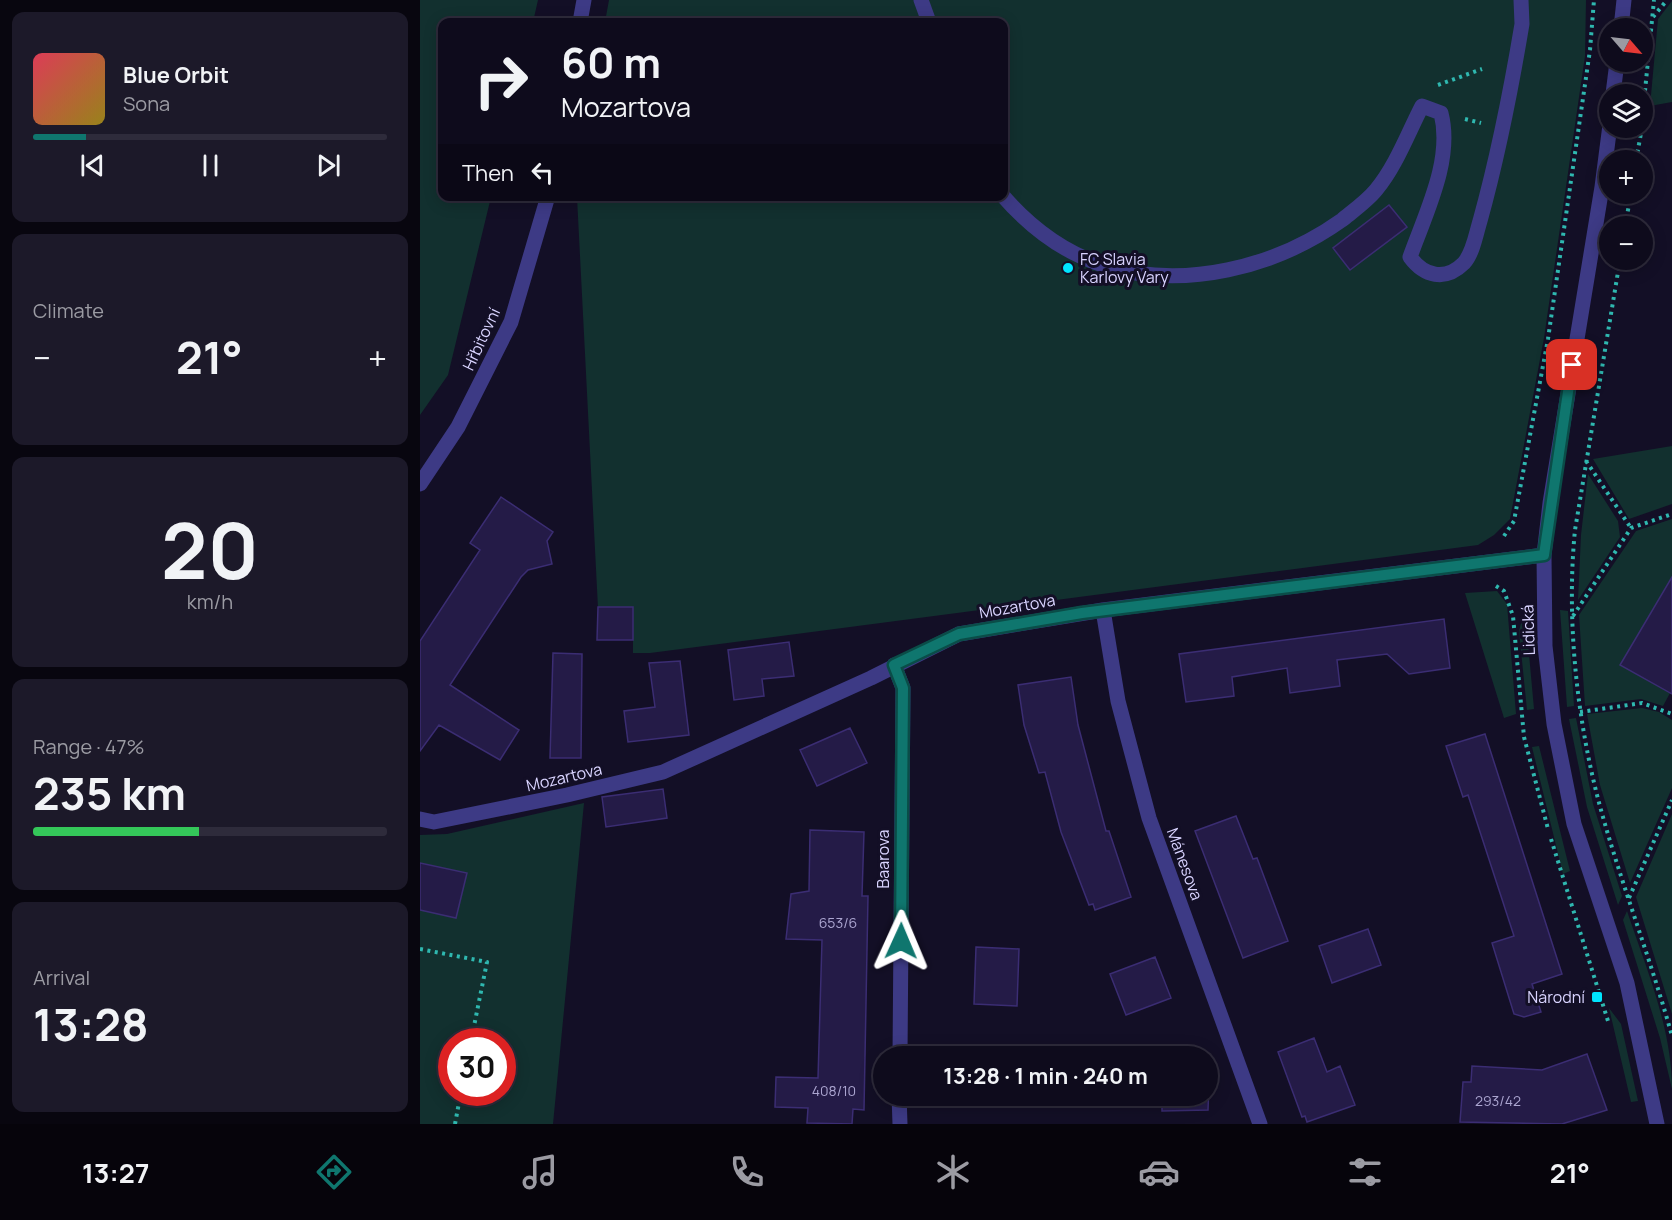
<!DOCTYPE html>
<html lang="en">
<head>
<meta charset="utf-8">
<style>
  body { margin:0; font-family:Manrope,sans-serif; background:#1c1929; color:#f1f3f6; height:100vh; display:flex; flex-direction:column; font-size:22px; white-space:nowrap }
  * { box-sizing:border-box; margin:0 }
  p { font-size:20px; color:#9b9ba3 }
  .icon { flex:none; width:33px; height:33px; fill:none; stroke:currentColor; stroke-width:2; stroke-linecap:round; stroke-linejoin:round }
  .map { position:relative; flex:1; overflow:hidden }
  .details { display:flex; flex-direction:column; gap:12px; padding:12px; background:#08060f; width:420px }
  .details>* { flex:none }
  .top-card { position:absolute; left:18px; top:18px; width:570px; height:183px; border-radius:12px; box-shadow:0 3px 15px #0003,0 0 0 2px #2e2b3b; background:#0e0b1c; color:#f1f3f6; overflow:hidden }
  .needle { width:39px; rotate:118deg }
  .fabs { position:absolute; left:1179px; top:18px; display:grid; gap:12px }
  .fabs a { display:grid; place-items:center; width:54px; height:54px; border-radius:50%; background:#0e0b1c; box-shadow:0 3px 15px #0003,0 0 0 2px #2e2b3b; font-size:30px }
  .speed { position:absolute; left:18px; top:1028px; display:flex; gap:12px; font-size:30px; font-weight:700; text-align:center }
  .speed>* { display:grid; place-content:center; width:78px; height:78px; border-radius:50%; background:#0e0b1c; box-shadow:0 3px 15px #0003,0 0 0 2px #2e2b3b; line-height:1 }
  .speed .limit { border:9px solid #d22; background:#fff; color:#111 }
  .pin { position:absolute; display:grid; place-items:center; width:51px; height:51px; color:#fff; margin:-26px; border-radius:12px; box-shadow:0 3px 9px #0006 }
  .me { position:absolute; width:66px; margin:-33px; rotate:1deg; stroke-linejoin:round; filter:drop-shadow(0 0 4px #0008) }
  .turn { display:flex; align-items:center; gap:21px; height:126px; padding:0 24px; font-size:27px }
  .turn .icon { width:78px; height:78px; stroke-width:2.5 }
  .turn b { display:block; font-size:42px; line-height:51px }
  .then { display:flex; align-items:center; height:57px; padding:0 24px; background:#0003; gap:12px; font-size:22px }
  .big { font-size:45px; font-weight:700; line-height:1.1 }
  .details .widget { flex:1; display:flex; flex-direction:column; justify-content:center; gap:9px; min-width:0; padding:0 21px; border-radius:12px; background:#1c1929 }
  .details .dial { align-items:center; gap:0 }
  .dial b { font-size:78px; line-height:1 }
  .song { display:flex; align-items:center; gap:18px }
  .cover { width:72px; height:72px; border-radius:9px; background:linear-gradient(135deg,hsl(350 70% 55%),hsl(50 70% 35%)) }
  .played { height:6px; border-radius:3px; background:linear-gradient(90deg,#0f766e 15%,#2e2b3b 15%) }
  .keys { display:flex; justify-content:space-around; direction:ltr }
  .heat { display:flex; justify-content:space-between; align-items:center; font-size:33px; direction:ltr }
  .charge { height:9px; border-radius:4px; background:linear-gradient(90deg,#34c759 47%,#2e2b3b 0) }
  .trip { position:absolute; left:453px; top:1046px; width:345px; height:60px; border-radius:30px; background:#0e0b1c; box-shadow:0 3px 15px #0003,0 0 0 2px #2e2b3b; font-weight:700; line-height:60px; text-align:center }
  .menu { display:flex; height:96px; justify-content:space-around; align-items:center; background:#06040b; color:#9b9ba3 }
  .menu .icon { width:42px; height:42px }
  .menu .selected { color:#0f766e }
  .menu b { font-size:27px; color:#f1f3f6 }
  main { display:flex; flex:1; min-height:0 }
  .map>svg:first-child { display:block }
  .green { fill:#12302f; fill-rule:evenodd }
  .building { fill:#241b47; stroke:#3b2d73; stroke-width:1.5 }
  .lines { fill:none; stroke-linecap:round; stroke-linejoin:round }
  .path { stroke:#2fb8b0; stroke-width:4; stroke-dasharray:3 4.5; stroke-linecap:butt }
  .lane { stroke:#3d3a85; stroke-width:15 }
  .street { stroke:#3d3a85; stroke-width:15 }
  .route-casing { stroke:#0a4d48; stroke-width:15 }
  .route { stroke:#0f766e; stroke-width:10 }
  .poi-dot { fill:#00e5ff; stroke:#130f26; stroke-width:2 }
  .labels { text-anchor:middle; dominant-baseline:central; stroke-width:6; stroke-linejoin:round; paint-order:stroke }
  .number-label { font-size:14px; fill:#aca6d1 }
  .poi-label { font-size:16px; fill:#d9d4ff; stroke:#130f26; text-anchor:start }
  .street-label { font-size:16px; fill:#d9d4ff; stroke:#130f26 }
</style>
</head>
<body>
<main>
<section class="details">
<div class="widget">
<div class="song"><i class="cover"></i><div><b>Blue Orbit</b><p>Sona</p></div></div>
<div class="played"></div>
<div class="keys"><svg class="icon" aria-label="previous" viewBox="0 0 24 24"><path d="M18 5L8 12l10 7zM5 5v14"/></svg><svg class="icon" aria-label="pause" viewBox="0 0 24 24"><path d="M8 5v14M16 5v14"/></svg><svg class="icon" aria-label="next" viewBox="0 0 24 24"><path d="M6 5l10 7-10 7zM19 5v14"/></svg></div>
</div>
<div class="widget"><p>Climate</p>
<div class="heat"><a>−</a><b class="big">21°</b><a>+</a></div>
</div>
<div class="widget dial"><b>20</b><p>km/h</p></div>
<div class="widget"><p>Range · 47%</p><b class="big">235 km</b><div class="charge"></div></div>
<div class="widget"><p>Arrival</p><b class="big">13:28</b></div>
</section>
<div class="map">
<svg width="1252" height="1124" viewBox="0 0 1252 1124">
  <rect width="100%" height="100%" fill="#130f26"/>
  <!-- green -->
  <path class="green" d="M0 0H118L113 22H22V196L71 197 28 375 0 415Z
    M189 0H1166L1165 56 1124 338 1090 519 1074 535 1058 545 230 653H213V607L178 608 157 197 584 196V22H185Z
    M1252 1V102L1230 106 1238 19Z
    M1252 446V504L1209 519 1173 459Z
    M1168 474 1198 521 1200 537 1158 600 1161 535Z
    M1252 519V612L1200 665 1250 693 1243 706 1221 699 1165 706 1159 615 1216 531Z
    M1077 591 1087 604 1096 714 1084 718 1045 593Z
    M1140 610 1148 611 1154 706 1147 707Z
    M1102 619 1106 621 1114 709 1107 710 1099 631Z
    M1222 708 1239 712 1252 720V788L1210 883 1180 785 1167 714Z
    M1156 718 1173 804 1202 896 1198 905 1167 807 1149 719Z
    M1119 746 1150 871 1143 874 1112 747Z
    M164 803 133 1124H0V835L27 834ZM32 1041H82V1092H32Z
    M1252 814V1014L1216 897Z
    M1207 911C1226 968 1252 1028 1252 1089L1240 1038 1203 920Z
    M1189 1008 1201 1024 1218 1101 1211 1102Z"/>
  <!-- building -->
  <path class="building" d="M969 205 987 227 930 270 913 248Z
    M81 497 133 532 127 541 132 564 108 570 101 577 30 685 99 730 80 760 19 725 0 751V641L60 550 50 543Z
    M1252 577V694L1200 665Z
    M178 607H213V640H177Z
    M1024 619 1030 668 989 674 967 654 917 660 920 686 870 693 867 668 812 677 814 696 766 702 759 654Z
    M369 642 374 676 342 679 344 696 314 700 308 650Z
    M133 653 162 654 161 758H130Z
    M260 661 269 735 208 742 204 711 235 707 229 663Z
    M651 677 658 725 686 831H689L711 897 675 910 673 904 669 905 641 832 625 772 619 773 604 725 598 685Z
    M430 728 447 763 397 786 380 750Z
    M1065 734 1142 974 1112 984 1121 1012 1104 1017 1094 1014 1072 943 1094 936 1048 795 1043 797 1026 746Z
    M243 789 247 818 186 827 182 797Z
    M816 816 833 859 837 858 868 941 823 958 775 831Z
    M390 830 444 832 442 896H448L444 1110 433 1109 432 1124 387 1123 388 1108 355 1107 356 1077 398 1078 402 940 366 939 371 894 389 891Z
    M0 863 47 873 36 918 0 910Z
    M948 929 961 965 912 983 899 946Z
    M556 947 599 949 597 1006 554 1004Z
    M735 957 751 998 706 1015 690 974Z
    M894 1038 907 1072 920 1066 935 1105 887 1122 885 1116 882 1117 858 1052Z
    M744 1049 783 1050V1056H744Z
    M1167 1054 1187 1110 1142 1124 1040 1122 1043 1082H1051L1052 1066 1122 1070Z
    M788 1058H790L788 1110 742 1111V1095H788Z"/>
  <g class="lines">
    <!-- path -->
    <path class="path" d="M1233 17 1247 0
      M1018 85 1062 69
      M1045 119 1061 123
      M1222 121 1234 0
      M1216 160 1222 128
      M1205 226 1211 194
      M1200 260 1155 530C1146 620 1157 723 1181 810 1202 886 1231 960 1252 1036
      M1166 461 1211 528
      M1084 536 1094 521 1128 339 1170 50 1174 0
      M1076 586 1084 591 1093 616 1104 737 1128 829
      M1153 616 1211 528 1252 514
      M1160 712 1222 703 1252 714
      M1131 839 1188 1021
      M1209 898 1252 800
      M0 949 67 962 51 1041
      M35 1124 41 1092"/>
    <!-- lane -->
    <path class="lane" d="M501 0 509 22
      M583 196C611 228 642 252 683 265 763 291 856 267 922 220 933 211 947 201 956 190 976 166 988 133 1002 106L1021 113C1033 160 1006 212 990 257 1004 276 1025 282 1044 263 1053 253 1056 234 1060 221 1078 156 1091 90 1102 24L1101 0"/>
    <!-- street -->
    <path class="street" d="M160 22 164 0
      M1201 28 1204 0
      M1193 94 1197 62
      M1190 125 1182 187 1130 503 1124 555 1125 646 1134 724 1154 824 1207 983 1237 1124
      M0 484 38 427 91 322 128 196
      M683 610 698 701 729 818 840 1124
      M474 665 483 688 480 1056
      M0 819 14 822 147 795 243 772 451 678 539 634 683 610 1124 555
      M479 1095 480 1124"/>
  </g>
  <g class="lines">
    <defs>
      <path id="route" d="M481 941 483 688 474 665 539 634 662 613 1124 555 1152 365"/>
    </defs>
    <!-- route casing -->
    <use href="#route" class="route-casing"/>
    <!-- route -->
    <use href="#route" class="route"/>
  </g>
  <!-- markers -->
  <g class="poi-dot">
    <circle cx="648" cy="268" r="6"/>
    <rect x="1171" y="991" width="12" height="12" rx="3"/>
  </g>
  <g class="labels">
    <!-- number labels -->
    <g class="number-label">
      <text x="418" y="922">653/6</text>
      <text x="414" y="1090">408/10</text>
      <text x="1078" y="1100">293/42</text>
    </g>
    <!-- poi labels -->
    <g class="poi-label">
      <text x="660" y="259">FC Slavia<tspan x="660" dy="18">Karlovy Vary</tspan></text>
      <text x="1165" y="997" text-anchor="end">Národní</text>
    </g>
    <!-- street labels -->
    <g class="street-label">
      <text transform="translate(61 339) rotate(-65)">Hřbitovní</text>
      <text transform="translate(597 606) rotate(-10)">Mozartova</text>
      <text transform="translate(1108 630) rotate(-92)">Lidická</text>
      <text transform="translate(144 777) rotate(-13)">Mozartova</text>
      <text transform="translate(463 859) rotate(-90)">Baarova</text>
      <text transform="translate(765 864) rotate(70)">Mánesova</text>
    </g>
  </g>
</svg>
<div class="fabs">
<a><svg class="needle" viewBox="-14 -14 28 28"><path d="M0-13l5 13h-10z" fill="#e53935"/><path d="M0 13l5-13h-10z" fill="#9b9ba3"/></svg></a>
<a><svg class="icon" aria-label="layers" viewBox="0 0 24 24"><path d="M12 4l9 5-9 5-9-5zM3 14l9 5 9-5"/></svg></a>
<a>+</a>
<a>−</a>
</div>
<div class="speed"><div class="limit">30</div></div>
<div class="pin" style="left:1152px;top:365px;background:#d93025"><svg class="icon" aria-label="arrive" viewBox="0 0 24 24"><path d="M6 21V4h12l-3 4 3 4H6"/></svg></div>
<svg class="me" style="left:481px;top:941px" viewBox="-20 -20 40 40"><path d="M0-17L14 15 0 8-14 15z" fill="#0f766e" stroke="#fff" stroke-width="4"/></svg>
<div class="trip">13:28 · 1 min · 240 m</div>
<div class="top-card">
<div class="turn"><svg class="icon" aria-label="right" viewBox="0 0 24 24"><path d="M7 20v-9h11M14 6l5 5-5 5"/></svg><div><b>60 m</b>Mozartova</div></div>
<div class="then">Then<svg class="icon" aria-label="left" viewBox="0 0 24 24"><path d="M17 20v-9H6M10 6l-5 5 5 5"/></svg></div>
</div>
</div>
</main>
<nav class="menu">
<b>13:27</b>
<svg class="icon selected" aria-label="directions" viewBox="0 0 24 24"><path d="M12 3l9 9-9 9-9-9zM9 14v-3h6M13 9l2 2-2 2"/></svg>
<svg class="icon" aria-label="music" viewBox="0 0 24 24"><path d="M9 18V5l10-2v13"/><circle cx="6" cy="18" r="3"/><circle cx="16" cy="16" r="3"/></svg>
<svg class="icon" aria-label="phone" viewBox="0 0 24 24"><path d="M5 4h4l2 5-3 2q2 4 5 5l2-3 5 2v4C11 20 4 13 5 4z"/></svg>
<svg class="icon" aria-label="climate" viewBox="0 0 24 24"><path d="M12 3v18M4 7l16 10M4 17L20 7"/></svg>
<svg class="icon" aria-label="car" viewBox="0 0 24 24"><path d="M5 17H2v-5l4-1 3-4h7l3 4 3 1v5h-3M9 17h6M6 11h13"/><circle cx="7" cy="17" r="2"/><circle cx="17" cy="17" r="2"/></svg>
<svg class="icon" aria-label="filters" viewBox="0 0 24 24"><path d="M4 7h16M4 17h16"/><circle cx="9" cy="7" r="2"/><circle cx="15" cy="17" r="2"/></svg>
<b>21°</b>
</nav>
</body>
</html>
